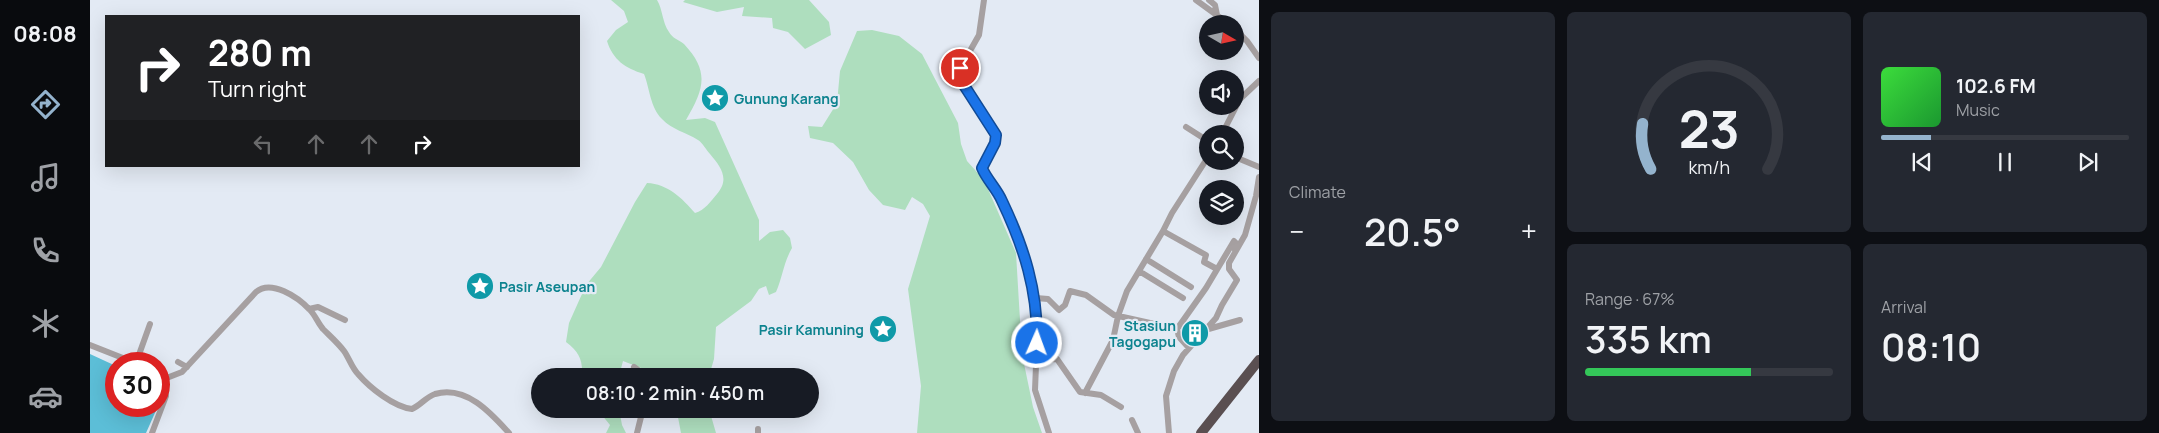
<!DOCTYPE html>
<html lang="en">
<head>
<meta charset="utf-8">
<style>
  body { margin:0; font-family:Manrope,sans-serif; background:#242831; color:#f1f3f6; height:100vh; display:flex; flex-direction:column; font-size:19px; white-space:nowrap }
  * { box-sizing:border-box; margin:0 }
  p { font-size:16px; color:#9ea1a6 }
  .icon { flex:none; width:28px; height:28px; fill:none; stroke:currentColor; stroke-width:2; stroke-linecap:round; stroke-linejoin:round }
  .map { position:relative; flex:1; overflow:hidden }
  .side { display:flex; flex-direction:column; gap:12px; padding:12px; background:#0d0f14; width:900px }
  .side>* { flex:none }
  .banner { position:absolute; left:15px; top:15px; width:475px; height:152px; border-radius:0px; box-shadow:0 5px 20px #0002; background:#202124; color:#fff; overflow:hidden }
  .needle { width:32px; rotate:99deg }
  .tools { position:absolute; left:1109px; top:15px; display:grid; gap:10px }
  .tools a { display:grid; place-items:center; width:45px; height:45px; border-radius:50%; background:#171b24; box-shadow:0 5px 20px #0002; font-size:25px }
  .speed { position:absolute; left:15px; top:352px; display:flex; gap:10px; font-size:25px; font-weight:700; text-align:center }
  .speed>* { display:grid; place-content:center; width:65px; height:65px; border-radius:50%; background:#171b24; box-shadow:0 5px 20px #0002; line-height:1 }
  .speed .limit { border:8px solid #d22; background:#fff; color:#111 }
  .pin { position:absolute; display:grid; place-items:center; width:42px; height:42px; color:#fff; margin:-21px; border:2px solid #fff; border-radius:50%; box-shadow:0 1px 5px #0007 }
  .me { position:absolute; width:55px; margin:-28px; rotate:2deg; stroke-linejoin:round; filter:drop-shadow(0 0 4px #0008) }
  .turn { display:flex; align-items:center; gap:18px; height:105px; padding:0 20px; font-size:22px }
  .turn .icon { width:65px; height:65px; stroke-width:2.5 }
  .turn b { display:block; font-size:35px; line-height:42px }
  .lanes { display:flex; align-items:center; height:48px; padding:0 20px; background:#0003; justify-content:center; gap:25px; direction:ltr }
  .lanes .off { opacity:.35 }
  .big { font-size:38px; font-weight:600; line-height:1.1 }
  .side .tile { flex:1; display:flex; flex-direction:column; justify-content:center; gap:8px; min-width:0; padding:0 18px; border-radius:8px; background:#242831 }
  .side .dial { align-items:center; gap:0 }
  .dial svg { height:130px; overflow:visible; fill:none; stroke:#363941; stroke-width:7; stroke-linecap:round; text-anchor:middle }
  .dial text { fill:#f1f3f6; stroke:none }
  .song { display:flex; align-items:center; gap:15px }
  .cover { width:60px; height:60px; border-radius:8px; background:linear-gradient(135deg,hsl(120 70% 55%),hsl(130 70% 35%)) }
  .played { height:5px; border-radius:2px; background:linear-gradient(90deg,#94b3cd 20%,#363941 20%) }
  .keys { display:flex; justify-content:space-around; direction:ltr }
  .heat { display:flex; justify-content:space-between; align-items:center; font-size:28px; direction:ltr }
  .charge { height:8px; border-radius:4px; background:linear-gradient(90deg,#34c759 67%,#363941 0) }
  .side .tiles { flex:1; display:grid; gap:12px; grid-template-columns:repeat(3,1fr) }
  .tile:first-child { grid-row:span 2 }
  .trip { position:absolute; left:441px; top:368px; width:288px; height:50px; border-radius:25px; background:#171b24; box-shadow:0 5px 20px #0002; font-weight:600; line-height:50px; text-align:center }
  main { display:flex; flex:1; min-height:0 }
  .tab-bar { display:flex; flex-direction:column; width:90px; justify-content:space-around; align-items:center; background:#090b0e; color:#9ea1a6 }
  .tab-bar .icon { width:35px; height:35px }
  .tab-bar .active { color:#94b3cd }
  .tab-bar b { font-size:22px; color:#f1f3f6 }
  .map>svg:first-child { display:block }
  .green { fill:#aedebe }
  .water { fill:#5cbed7 }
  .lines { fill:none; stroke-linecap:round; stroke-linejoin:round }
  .minor { stroke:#a6a0a1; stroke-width:6 }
  .highway { stroke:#5a4f51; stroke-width:10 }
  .route-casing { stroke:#114b97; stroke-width:12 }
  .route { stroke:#1a73e8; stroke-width:9 }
  .labels { text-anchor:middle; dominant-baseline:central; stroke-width:4.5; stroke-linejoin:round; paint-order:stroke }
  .culture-label { font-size:14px; font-weight:bold; fill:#0d838f; stroke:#e3eaf4; text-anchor:start }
</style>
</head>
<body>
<main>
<nav class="tab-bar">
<b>08:08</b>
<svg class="icon active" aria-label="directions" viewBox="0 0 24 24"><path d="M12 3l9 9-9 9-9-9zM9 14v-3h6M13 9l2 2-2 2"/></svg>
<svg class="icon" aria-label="music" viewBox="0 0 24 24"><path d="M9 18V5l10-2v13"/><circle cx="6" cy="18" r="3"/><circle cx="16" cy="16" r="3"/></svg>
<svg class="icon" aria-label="phone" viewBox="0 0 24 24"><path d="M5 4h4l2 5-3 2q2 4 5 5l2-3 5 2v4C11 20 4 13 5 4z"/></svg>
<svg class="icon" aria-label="climate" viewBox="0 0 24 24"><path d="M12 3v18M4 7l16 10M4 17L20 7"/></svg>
<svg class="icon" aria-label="car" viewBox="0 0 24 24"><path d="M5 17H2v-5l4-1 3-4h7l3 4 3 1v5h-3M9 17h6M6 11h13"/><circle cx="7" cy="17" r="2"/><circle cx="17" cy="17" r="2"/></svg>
</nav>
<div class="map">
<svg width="1169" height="433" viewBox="0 0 1169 433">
  <rect width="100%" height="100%" fill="#e3eaf4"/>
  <!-- green -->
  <path class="green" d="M521 0H567C573 10 572 22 579 32 582 38 589 40 594 44 620 72 614 89 596 120L615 118 625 122 669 220V241L680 232 693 230 700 238 702 248C693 264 693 276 686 292L679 295 676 286 669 289 661 301 626 327 624 359 619 376H552L551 368 533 361 529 376H492C493 360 489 352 476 342L479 323 496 285 511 267 545 202 557 183C578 184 592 198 605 213 615 210 620 202 627 194 640 179 631 167 620 154 616 150 613 143 608 140 596 132 582 130 572 119 560 107 560 89 554 74 535 68 523 60 517 41L526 30 538 22 534 11Z
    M595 0H719L739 22 741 35 715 49 698 32 683 28 682 18 652 16 654 7 627 12 593 2Z
    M782 30 809 36 832 54 868 123 871 144 877 161 894 180 926 253 932 354 943 407 952 433H827L831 386 818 289 840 216 833 204 822 197 815 210 793 205 779 190 763 162 743 143 720 138 718 126 732 127 747 103 750 71 767 31Z
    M507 409H529L532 425 536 433H516L520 425Z
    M584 409H619L626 433H591L587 412Z"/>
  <!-- water -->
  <path class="water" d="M0 354 26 366V406H68L56 433H0Z"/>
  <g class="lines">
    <!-- minor -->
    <path class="minor" d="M894 0 889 35 872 65 870 79 902 126C911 144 895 151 892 168L913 201 932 245 943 287 948 316 945 390 959 433
      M1106 0 1139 24
      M1119 0 1125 5 1127 15
      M1145 29 1157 41 1169 58
      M1096 127 1118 141
      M1132 134 1150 99 1169 81
      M1145 157 1169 167
      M1073 231 1116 255 1114 262 1127 269
      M1056 259 1101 287
      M1049 271 1093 298
      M946 298 958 299 969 310 975 305 980 291 996 295 1024 315 1087 329 1089 337 1099 348
      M219 309 228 307 255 320
      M1087 329 1116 288 1144 241 1147 244 1145 250
      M1115 330 1150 320
      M0 345 48 364
      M946 360 967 359 990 392 1011 395 1031 407
      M88 362 97 367
      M46 363 60 324
      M544 367 548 370V376
      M74 379 92 372 166 292C181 279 208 297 220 310 225 315 228 323 233 329 240 336 248 343 254 351 259 358 262 368 268 374 280 388 304 407 322 409 331 405 336 397 345 394 376 385 401 413 419 433
      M995 393 1023 340 1028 316 1037 291 1073 231 1082 213 1118 157
      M1042 420 1048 433
      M668 429V433
      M62 433 76 396 74 379 69 375
      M547 433 553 409
      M1079 433 1076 396 1084 371 1093 355 1126 318 1132 305 1147 280 1139 269V263L1155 235 1166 196 1169 177"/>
    <!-- highway -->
    <path class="highway" d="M1111 433 1169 360"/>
  </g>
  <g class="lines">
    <defs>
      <path id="route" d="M870 68V79L906 135 905 143 892 168C897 180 907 189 912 201 934 247 948 291 947 343"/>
    </defs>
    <!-- route casing -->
    <use href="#route" class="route-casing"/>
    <!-- route -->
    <use href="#route" class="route"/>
  </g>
  <!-- icons -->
  <defs>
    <symbol id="sight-disc" viewBox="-11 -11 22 22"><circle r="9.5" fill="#0f9aa8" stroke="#e3eaf4"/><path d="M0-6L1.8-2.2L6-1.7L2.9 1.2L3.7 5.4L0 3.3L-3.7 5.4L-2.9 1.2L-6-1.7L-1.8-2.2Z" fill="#fff"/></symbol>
    <symbol id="building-disc" viewBox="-11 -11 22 22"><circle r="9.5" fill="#0f9aa8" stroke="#e3eaf4"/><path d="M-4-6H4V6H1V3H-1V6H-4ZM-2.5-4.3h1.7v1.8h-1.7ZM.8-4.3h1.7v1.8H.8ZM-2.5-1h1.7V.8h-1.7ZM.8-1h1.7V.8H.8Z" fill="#fff"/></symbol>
  </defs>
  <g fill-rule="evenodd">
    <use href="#sight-disc" x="609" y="82" width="32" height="32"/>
    <use href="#sight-disc" x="374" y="270" width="32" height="32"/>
    <use href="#sight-disc" x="777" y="313" width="32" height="32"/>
    <use href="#building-disc" x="1089" y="317" width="32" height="32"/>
  </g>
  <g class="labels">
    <!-- culture labels -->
    <g class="culture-label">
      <text x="644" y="98">Gunung Karang</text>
      <text x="409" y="286">Pasir Aseupan</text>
      <text x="1086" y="325" text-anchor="end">Stasiun<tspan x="1086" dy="16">Tagogapu</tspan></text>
      <text x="774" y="329" text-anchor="end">Pasir Kamuning</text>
    </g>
  </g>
</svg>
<div class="tools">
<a><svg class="needle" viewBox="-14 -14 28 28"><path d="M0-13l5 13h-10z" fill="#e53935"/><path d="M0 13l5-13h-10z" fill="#9ea1a6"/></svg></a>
<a><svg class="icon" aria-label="sound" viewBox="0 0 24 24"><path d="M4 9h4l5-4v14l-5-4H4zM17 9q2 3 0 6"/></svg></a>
<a><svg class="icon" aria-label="search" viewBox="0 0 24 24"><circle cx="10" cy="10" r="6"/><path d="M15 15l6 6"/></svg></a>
<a><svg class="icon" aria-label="layers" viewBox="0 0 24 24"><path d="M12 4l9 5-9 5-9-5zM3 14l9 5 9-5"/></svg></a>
</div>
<div class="speed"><div class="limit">30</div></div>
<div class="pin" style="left:870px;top:68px;background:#d93025"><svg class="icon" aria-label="arrive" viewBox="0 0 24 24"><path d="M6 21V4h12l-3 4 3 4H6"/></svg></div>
<svg class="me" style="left:947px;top:343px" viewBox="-20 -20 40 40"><circle r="17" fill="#1a73e8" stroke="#fff" stroke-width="3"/><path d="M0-11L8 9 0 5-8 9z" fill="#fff"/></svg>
<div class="trip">08:10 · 2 min · 450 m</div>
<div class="banner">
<div class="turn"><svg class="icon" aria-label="right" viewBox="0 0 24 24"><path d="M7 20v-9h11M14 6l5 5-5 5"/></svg><div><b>280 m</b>Turn right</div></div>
<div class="lanes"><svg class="icon off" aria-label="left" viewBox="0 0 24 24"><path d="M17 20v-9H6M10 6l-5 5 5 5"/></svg><svg class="icon off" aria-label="ahead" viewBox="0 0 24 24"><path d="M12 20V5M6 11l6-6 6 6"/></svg><svg class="icon off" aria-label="ahead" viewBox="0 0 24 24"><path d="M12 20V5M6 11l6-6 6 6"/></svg><svg class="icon" aria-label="right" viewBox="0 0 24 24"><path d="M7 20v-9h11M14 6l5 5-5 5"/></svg></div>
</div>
</div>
<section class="side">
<div class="tiles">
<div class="tile"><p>Climate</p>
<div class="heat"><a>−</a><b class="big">20.5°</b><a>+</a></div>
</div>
<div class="tile dial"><svg viewBox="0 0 100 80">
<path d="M14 69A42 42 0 1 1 86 69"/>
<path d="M14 69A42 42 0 0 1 9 41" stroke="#94b3cd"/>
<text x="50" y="56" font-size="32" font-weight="700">23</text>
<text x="50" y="72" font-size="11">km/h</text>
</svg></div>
<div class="tile">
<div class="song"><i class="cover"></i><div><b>102.6 FM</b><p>Music</p></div></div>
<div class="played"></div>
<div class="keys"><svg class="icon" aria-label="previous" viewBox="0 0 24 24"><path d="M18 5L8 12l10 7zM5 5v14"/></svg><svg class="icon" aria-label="pause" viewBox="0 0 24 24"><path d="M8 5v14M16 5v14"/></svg><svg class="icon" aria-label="next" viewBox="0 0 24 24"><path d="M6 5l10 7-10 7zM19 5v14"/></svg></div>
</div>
<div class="tile"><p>Range · 67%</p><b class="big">335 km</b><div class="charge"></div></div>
<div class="tile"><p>Arrival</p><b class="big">08:10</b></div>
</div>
</section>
</main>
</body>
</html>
